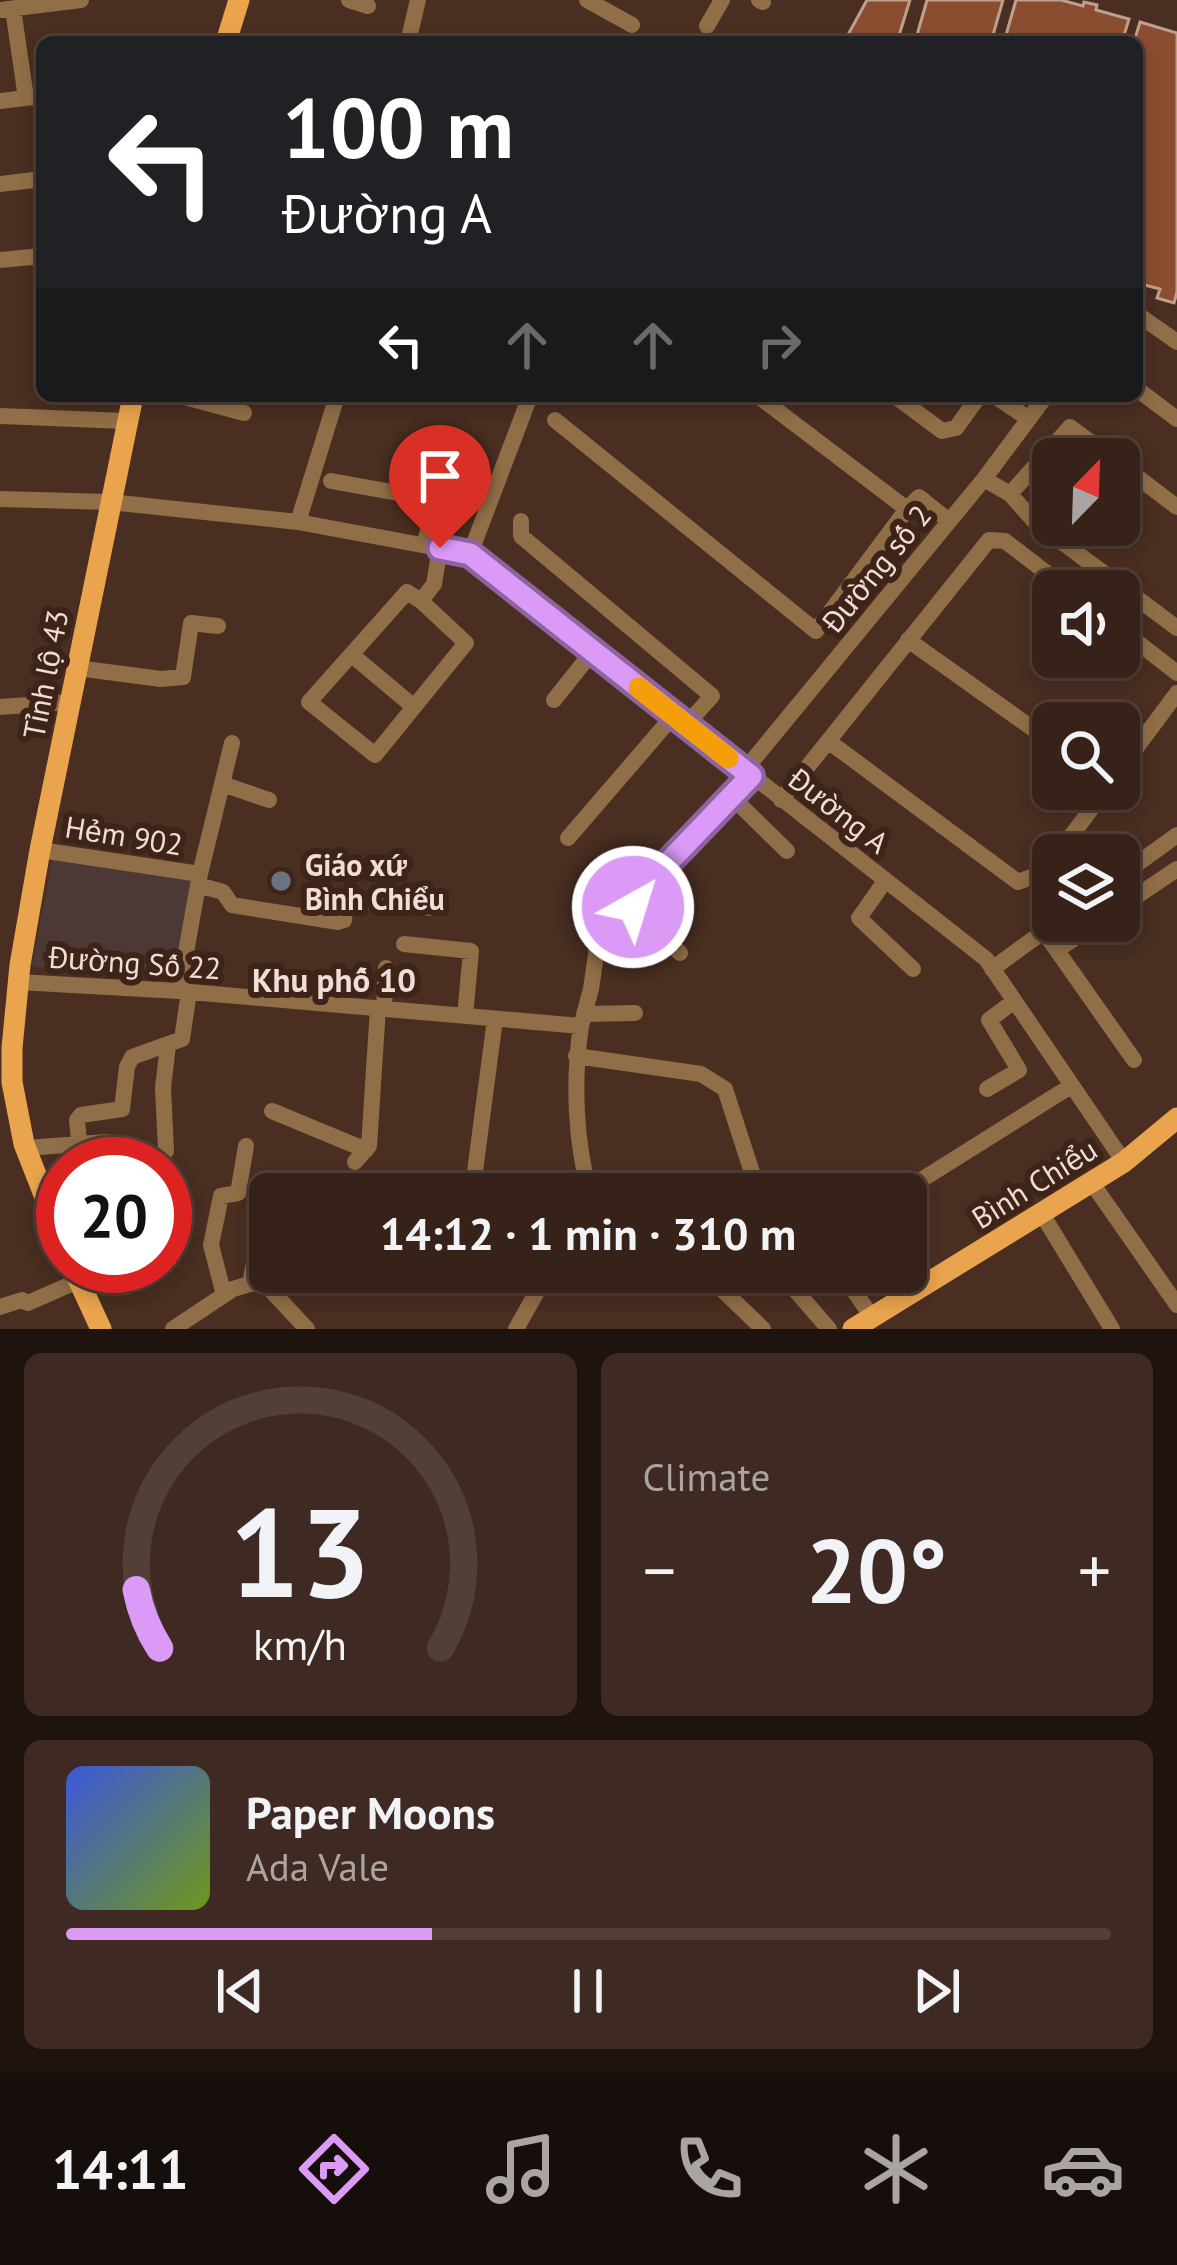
<!DOCTYPE html>
<html lang="en">
<head>
<meta charset="utf-8">
<style>
  body { margin:0; font-family:"PT Sans",sans-serif; background:#3e2a22; color:#f1f3f6; height:100vh; display:flex; flex-direction:column; font-size:45px; white-space:nowrap }
  * { box-sizing:border-box; margin:0 }
  p { font-size:39px; color:#aaa4a2 }
  .icon { flex:none; width:66px; height:66px; fill:none; stroke:currentColor; stroke-width:2; stroke-linecap:round; stroke-linejoin:round }
  .map { position:relative; height:1329px; overflow:hidden }
  .panel { display:flex; flex-direction:column; gap:24px; padding:24px; background:#1e130e; flex:1 }
  .panel>* { flex:none }
  .banner { position:absolute; left:36px; top:36px; width:1107px; height:366px; border-radius:18px; box-shadow:0 6px 18px #0003,0 0 0 3px #513f38; background:#202124; color:#fff; overflow:hidden }
  .needle { width:78px; rotate:23deg }
  .tools { position:absolute; left:1032px; top:438px; display:grid; gap:24px }
  .tools a { display:grid; place-items:center; width:108px; height:108px; border-radius:18px; background:#372219; box-shadow:0 6px 18px #0003,0 0 0 3px #513f38; font-size:60px }
  .speed { position:absolute; left:36px; top:1137px; display:flex; gap:24px; font-size:60px; font-weight:700; text-align:center }
  .speed>* { display:grid; place-content:center; width:156px; height:156px; border-radius:50%; background:#372219; box-shadow:0 6px 18px #0003,0 0 0 3px #513f38; line-height:1 }
  .speed .limit { border:18px solid #d22; background:#fff; color:#111 }
  .pin { position:absolute; display:grid; place-items:center; width:102px; height:102px; color:#fff; margin:-123px -51px; border-radius:50% 50% 50% 0; rotate:-45deg; box-shadow:0 0 12px #0007 }
  .pin .icon { rotate:45deg }
  .me { position:absolute; width:132px; margin:-66px; rotate:39deg; stroke-linejoin:round; filter:drop-shadow(0 0 9px #0008) }
  .turn { display:flex; align-items:center; gap:42px; height:252px; padding:0 48px; font-size:54px }
  .turn .icon { width:156px; height:156px; stroke-width:2.5 }
  .turn b { display:block; font-size:84px; line-height:102px }
  .lanes { display:flex; align-items:center; height:114px; padding:0 48px; background:#0003; justify-content:center; gap:60px; direction:ltr }
  .lanes .off { opacity:.35 }
  .big { font-size:90px; font-weight:700; line-height:1.1 }
  .panel .tile { flex:1; display:flex; flex-direction:column; justify-content:center; gap:18px; min-width:0; padding:0 42px; border-radius:18px; background:#3e2a22 }
  .panel .dial { align-items:center; gap:0 }
  .dial svg { height:312px; overflow:visible; fill:none; stroke:#513f38; stroke-width:7; stroke-linecap:round; text-anchor:middle }
  .dial text { fill:#f1f3f6; stroke:none }
  .song { display:flex; align-items:center; gap:36px }
  .cover { width:144px; height:144px; border-radius:18px; background:linear-gradient(135deg,hsl(230 70% 55%),hsl(80 70% 35%)) }
  .played { height:12px; border-radius:6px; background:linear-gradient(90deg,#da9af6 35%,#513f38 35%) }
  .keys { display:flex; justify-content:space-around; direction:ltr }
  .heat { display:flex; justify-content:space-between; align-items:center; font-size:66px; direction:ltr }
  .panel .tiles { flex:1; display:grid; gap:24px; grid-template-columns:1fr 1fr }
  .tile:last-child { grid-column:span 2 }
  .trip { position:absolute; left:249px; top:1173px; width:678px; height:120px; border-radius:18px; background:#372219; box-shadow:0 6px 18px #0003,0 0 0 3px #513f38; font-weight:700; line-height:120px; text-align:center }
  .tabs { display:flex; height:192px; justify-content:space-around; align-items:center; background:#160e0a; color:#aaa4a2 }
  .tabs .icon { width:84px; height:84px }
  .tabs .current { color:#da9af6 }
  .tabs b { font-size:54px; color:#f1f3f6 }
  .map>svg:first-child { display:block }
  .education { fill:#4c3834 }
  .building { fill:#8b4d2f; stroke:#c09f8f; stroke-width:3 }
  .lines { fill:none; stroke-linecap:round; stroke-linejoin:round }
  .minor { stroke:#906e47; stroke-width:16 }
  .major { stroke:#e9a44d; stroke-width:21 }
  .route-casing { stroke:#8e64a0; stroke-width:30 }
  .route { stroke:#da9af6; stroke-width:21 }
  .slow { stroke:#f59e0b; stroke-width:21 }
  .worship-dot { fill:#6b7280; stroke:#3e2418; stroke-width:4.5 }
  .labels { text-anchor:middle; dominant-baseline:central; stroke-width:12; stroke-linejoin:round; paint-order:stroke }
  .street-label { font-size:30px; fill:#f0ded6; stroke:#3e2418 }
  .poi-label { font-size:30px; font-weight:bold; fill:#f0ded6; stroke:#3e2418; text-anchor:start }
  .neighbourhood-label { font-size:33px; font-weight:bold; fill:#f0ded6; stroke:#3e2418 }
</style>
</head>
<body>
<div class="map">
<svg width="1177" height="1329" viewBox="0 0 1177 1329">
  <rect width="100%" height="100%" fill="#492e21"/>
  <!-- education -->
  <path class="education" d="M53 853 192 878 173 981 32 966Z"/>
  <!-- building -->
  <path class="building" d="M867 0H910L897 42H844Z
    M927 0H1003L991 42H915Z
    M1016 0H1061L1083 6 1084 2 1097 5 1096 10 1129 19 1122 42H1004Z
    M1140 22 1177 33V292L1174 303 1157 298 1160 289 1137 283 1134 42Z"/>
  <g class="lines">
    <!-- minor -->
    <path class="minor" d="M349 0 368 6
      M587 0 632 25
      M759 0 763 2
      M13 9 26 98
      M0 10 81 0
      M707 26 722 0
      M408 42 418 0
      M0 101 42 96
      M0 184 42 179
      M0 260 42 256
      M1137 314 1177 342
      M1137 389 1177 419
      M181 396 244 413
      M895 396 942 431 956 428 979 396
      M995 396 1029 419
      M0 416 127 421
      M555 420 816 631 907 509 758 396
      M1119 463 1177 507
      M984 479 1010 494 1070 427 1113 459
      M331 481 437 500 424 545
      M1010 494 1034 521 1177 628
      M0 499 110 502 298 522 470 554 986 959 1124 1162
      M907 509 919 497 949 521
      M521 521V536L712 696 686 725
      M298 522 337 396
      M470 554 530 396
      M421 601 407 592 309 702 375 755 466 643 421 601 434 584 440 548
      M1119 628 1177 673
      M908 640 1053 743
      M352 655 414 707
      M77 668 161 679 183 677 191 623 218 626
      M554 700 593 651
      M0 707 71 702
      M828 741 1018 882 1044 872 1053 860
      M744 771 984 479 1046 396
      M1119 771 1177 693
      M751 776 732 797 787 851
      M222 784 269 800
      M781 800 989 540 1005 541 1070 591
      M568 838 674 715
      M40 850 200 874
      M1057 855 1106 789
      M1119 877 1177 835
      M885 881 859 918 913 969
      M198 885 223 892 232 905 338 922 344 920 346 902 352 900 433 908
      M1119 908 1177 869
      M1044 932 1134 1060
      M404 944 471 951 465 1016
      M1057 950 1100 921
      M680 953 633 907V901L732 797
      M992 969 1058 921
      M18 982 179 991 581 1026C573 1079 575 1142 590 1194
      M179 991 200 874 232 743
      M384 1009 386 968
      M584 1014 635 1013
      M581 1026 591 989 603 906
      M576 1056 701 1074 725 1089 759 1194
      M987 1089 1019 1070 989 1020 1013 1002
      M272 1111 366 1150
      M79 1141 77 1120 81 1115 122 1109 127 1067 132 1057 182 1039 189 992
      M26 1148 107 1142
      M166 1151 163 1088 168 1045
      M355 1162 369 1146 378 1008
      M1092 1183 1177 1305
      M409 1184 474 1179 495 1019
      M910 1187 1071 1086
      M720 1194 727 1180
      M1042 1214 1112 1329
      M704 1272 763 1329
      M785 1272 789 1283 829 1329
      M847 1281 872 1317
      M250 1284 265 1207H270
      M266 1285 307 1329
      M224 1295 211 1245 221 1196 238 1193 246 1146
      M0 1307 22 1300 28 1303 78 1281
      M173 1329 233 1289 250 1284 316 1285 385 1272
      M516 1329 548 1272"/>
    <!-- major -->
    <path class="major" d="M226 42 239 0
      M63 1243 24 1144 12 1082V1048L20 965 40 850 133 396
      M72 1266 101 1329
      M853 1329 1124 1162 1177 1118"/>
  </g>
  <g class="lines">
    <defs>
      <path id="route" d="M440 548 470 554 751 776 636 896 633 907"/>
    </defs>
    <!-- route casing -->
    <use href="#route" class="route-casing"/>
    <!-- route -->
    <use href="#route" class="route"/>
    <!-- slow -->
    <path class="slow" d="M639 688 728 758"/>
  </g>
  <!-- markers -->
  <circle class="worship-dot" cx="281" cy="881" r="12"/>
  <g class="labels">
    <!-- street labels -->
    <g class="street-label">
      <text transform="translate(876 568) rotate(-51)">Đường số 2</text>
      <text transform="translate(45 674) rotate(-79)">Tỉnh lộ 43</text>
      <text transform="translate(839 810) rotate(38)">Đường A</text>
      <text transform="translate(124 835) rotate(9)">Hẻm 902</text>
      <text transform="translate(135 962) rotate(4)">Đường Số 22</text>
      <text transform="translate(1034 1183) rotate(-32)">Bình Chiểu</text>
    </g>
    <!-- poi labels -->
    <g class="poi-label">
      <text x="305" y="864">Giáo xứ<tspan x="305" dy="34">Bình Chiểu</tspan></text>
    </g>
    <!-- neighbourhood labels -->
    <g class="neighbourhood-label">
      <text x="334" y="979">Khu phố 10</text>
    </g>
  </g>
</svg>
<div class="tools">
<a><svg class="needle" viewBox="-14 -14 28 28"><path d="M0-13l5 13h-10z" fill="#e53935"/><path d="M0 13l5-13h-10z" fill="#aaa4a2"/></svg></a>
<a><svg class="icon" aria-label="sound" viewBox="0 0 24 24"><path d="M4 9h4l5-4v14l-5-4H4zM17 9q2 3 0 6"/></svg></a>
<a><svg class="icon" aria-label="search" viewBox="0 0 24 24"><circle cx="10" cy="10" r="6"/><path d="M15 15l6 6"/></svg></a>
<a><svg class="icon" aria-label="layers" viewBox="0 0 24 24"><path d="M12 4l9 5-9 5-9-5zM3 14l9 5 9-5"/></svg></a>
</div>
<div class="speed"><div class="limit">20</div></div>
<div class="pin" style="left:440px;top:548px;background:#d93025"><svg class="icon" aria-label="arrive" viewBox="0 0 24 24"><path d="M6 21V4h12l-3 4 3 4H6"/></svg></div>
<svg class="me" style="left:633px;top:907px" viewBox="-20 -20 40 40"><circle r="17" fill="#da9af6" stroke="#fff" stroke-width="3"/><path d="M0-11L8 9 0 5-8 9z" fill="#fff"/></svg>
<div class="trip">14:12 · 1 min · 310 m</div>
<div class="banner">
<div class="turn"><svg class="icon" aria-label="left" viewBox="0 0 24 24"><path d="M17 20v-9H6M10 6l-5 5 5 5"/></svg><div><b>100 m</b>Đường A</div></div>
<div class="lanes"><svg class="icon" aria-label="left" viewBox="0 0 24 24"><path d="M17 20v-9H6M10 6l-5 5 5 5"/></svg><svg class="icon off" aria-label="ahead" viewBox="0 0 24 24"><path d="M12 20V5M6 11l6-6 6 6"/></svg><svg class="icon off" aria-label="ahead" viewBox="0 0 24 24"><path d="M12 20V5M6 11l6-6 6 6"/></svg><svg class="icon off" aria-label="right" viewBox="0 0 24 24"><path d="M7 20v-9h11M14 6l5 5-5 5"/></svg></div>
</div>
</div>
<section class="panel">
<div class="tiles">
<div class="tile dial"><svg viewBox="0 0 100 80">
<path d="M14 69A42 42 0 1 1 86 69"/>
<path d="M14 69A42 42 0 0 1 8 54" stroke="#da9af6"/>
<text x="50" y="56" font-size="32" font-weight="700">13</text>
<text x="50" y="72" font-size="11">km/h</text>
</svg></div>
<div class="tile"><p>Climate</p>
<div class="heat"><a>−</a><b class="big">20°</b><a>+</a></div>
</div>
<div class="tile">
<div class="song"><i class="cover"></i><div><b>Paper Moons</b><p>Ada Vale</p></div></div>
<div class="played"></div>
<div class="keys"><svg class="icon" aria-label="previous" viewBox="0 0 24 24"><path d="M18 5L8 12l10 7zM5 5v14"/></svg><svg class="icon" aria-label="pause" viewBox="0 0 24 24"><path d="M8 5v14M16 5v14"/></svg><svg class="icon" aria-label="next" viewBox="0 0 24 24"><path d="M6 5l10 7-10 7zM19 5v14"/></svg></div>
</div>
</div>
</section>
<nav class="tabs">
<b>14:11</b>
<svg class="icon current" aria-label="directions" viewBox="0 0 24 24"><path d="M12 3l9 9-9 9-9-9zM9 14v-3h6M13 9l2 2-2 2"/></svg>
<svg class="icon" aria-label="music" viewBox="0 0 24 24"><path d="M9 18V5l10-2v13"/><circle cx="6" cy="18" r="3"/><circle cx="16" cy="16" r="3"/></svg>
<svg class="icon" aria-label="phone" viewBox="0 0 24 24"><path d="M5 4h4l2 5-3 2q2 4 5 5l2-3 5 2v4C11 20 4 13 5 4z"/></svg>
<svg class="icon" aria-label="climate" viewBox="0 0 24 24"><path d="M12 3v18M4 7l16 10M4 17L20 7"/></svg>
<svg class="icon" aria-label="car" viewBox="0 0 24 24"><path d="M5 17H2v-5l4-1 3-4h7l3 4 3 1v5h-3M9 17h6M6 11h13"/><circle cx="7" cy="17" r="2"/><circle cx="17" cy="17" r="2"/></svg>
</nav>
</body>
</html>
